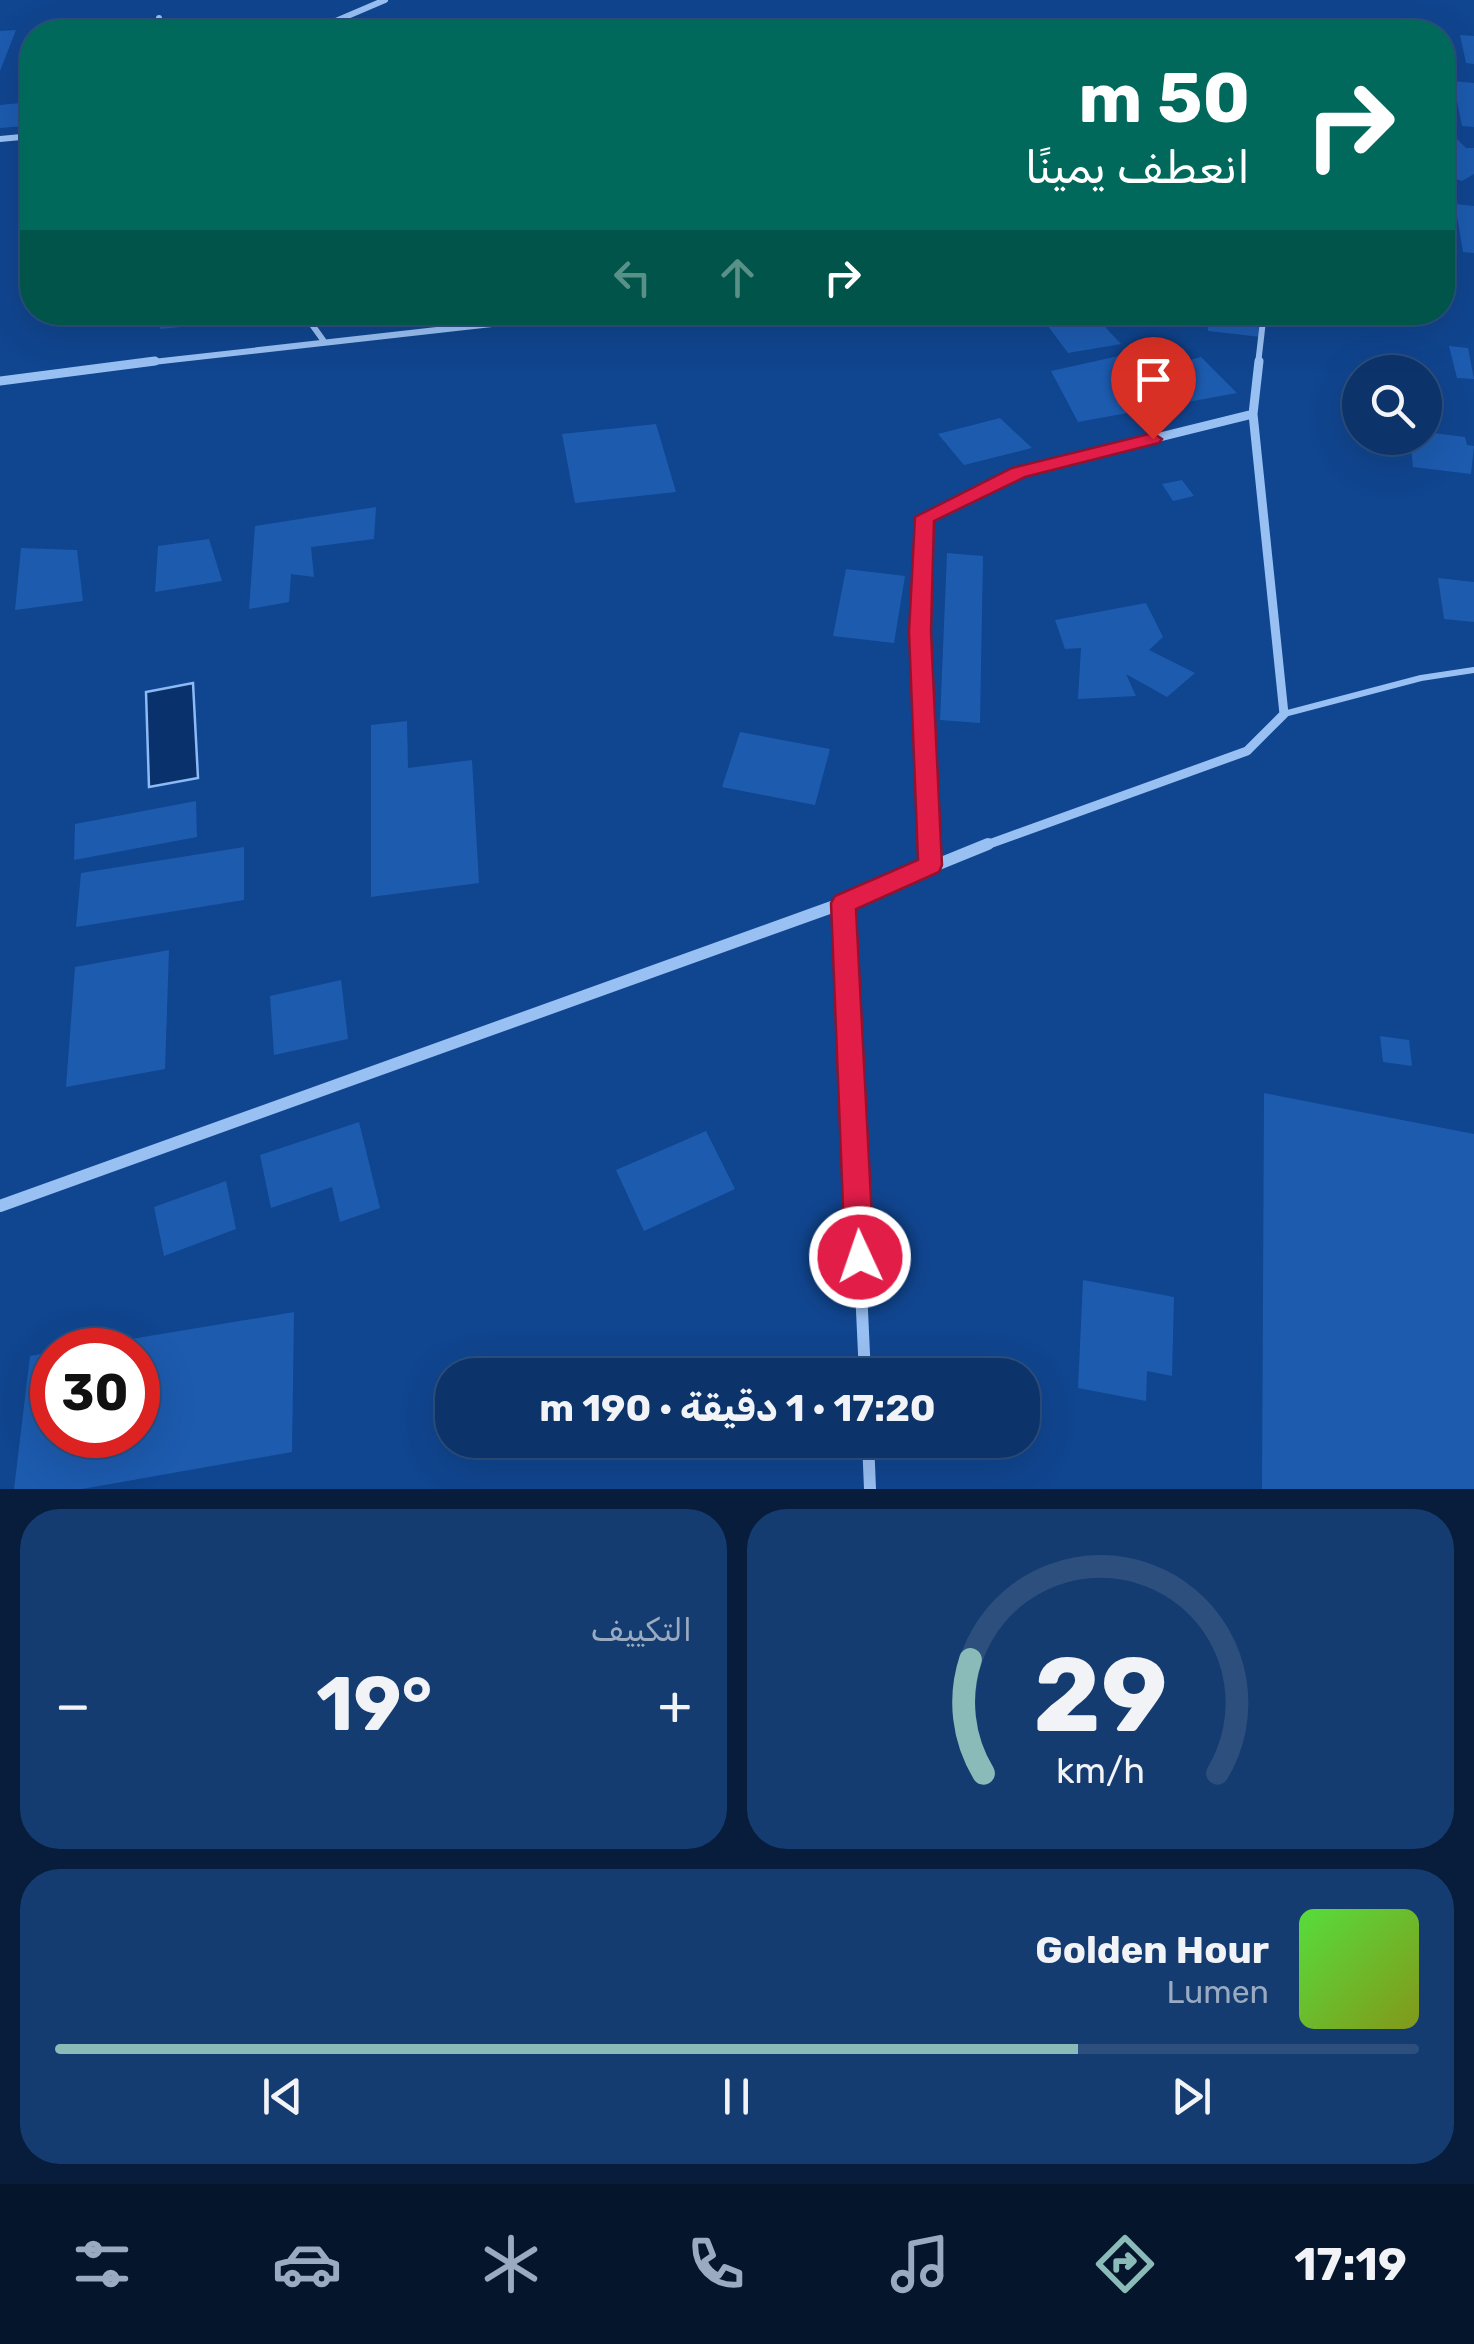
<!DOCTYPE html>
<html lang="ar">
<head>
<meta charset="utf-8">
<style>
  body { margin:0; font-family:Rubik,Cairo,sans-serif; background:#153c71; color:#f1f3f6; direction:rtl; height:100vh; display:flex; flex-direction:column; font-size:38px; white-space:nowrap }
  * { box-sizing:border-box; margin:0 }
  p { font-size:32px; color:#9aaac1 }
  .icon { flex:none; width:55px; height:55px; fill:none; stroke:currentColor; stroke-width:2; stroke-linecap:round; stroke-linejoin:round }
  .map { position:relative; height:1489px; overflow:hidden; direction:ltr }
  .panel { display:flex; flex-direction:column; gap:20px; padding:20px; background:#071d3b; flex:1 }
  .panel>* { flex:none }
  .guide { position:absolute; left:20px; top:20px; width:1435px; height:305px; border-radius:40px; box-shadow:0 10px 40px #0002,0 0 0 2px #2c4f7e; direction:rtl; background:#00695c; color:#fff; overflow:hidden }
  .controls { position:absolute; left:1342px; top:355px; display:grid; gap:20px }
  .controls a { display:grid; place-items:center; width:100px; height:100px; border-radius:50%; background:#0c346b; box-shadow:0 10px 40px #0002,0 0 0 2px #2c4f7e; font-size:50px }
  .speed { position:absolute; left:30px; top:1328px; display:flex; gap:20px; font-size:50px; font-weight:700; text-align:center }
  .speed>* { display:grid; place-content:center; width:130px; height:130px; border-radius:50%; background:#0c346b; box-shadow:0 10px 40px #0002,0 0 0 2px #2c4f7e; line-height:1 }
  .speed .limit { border:15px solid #d22; background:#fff; color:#111 }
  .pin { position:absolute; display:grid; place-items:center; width:85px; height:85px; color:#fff; margin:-102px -42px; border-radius:50% 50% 50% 0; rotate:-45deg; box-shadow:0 0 10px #0007 }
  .pin .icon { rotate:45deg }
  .me { position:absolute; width:110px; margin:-55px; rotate:357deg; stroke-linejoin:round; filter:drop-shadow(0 0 8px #0008) }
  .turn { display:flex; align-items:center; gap:35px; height:210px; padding:0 40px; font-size:45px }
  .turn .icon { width:130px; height:130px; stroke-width:2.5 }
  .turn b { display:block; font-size:70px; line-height:85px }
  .lanes { display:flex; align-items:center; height:95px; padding:0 40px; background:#0003; justify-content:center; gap:50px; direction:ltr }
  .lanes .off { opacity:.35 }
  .big { font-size:75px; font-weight:700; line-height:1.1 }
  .panel .widget { flex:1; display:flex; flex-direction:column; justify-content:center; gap:15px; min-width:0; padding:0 35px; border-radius:40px; background:#153c71 }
  .panel .dial { align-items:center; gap:0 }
  .dial svg { height:260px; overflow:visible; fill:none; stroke:#2c4f7e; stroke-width:7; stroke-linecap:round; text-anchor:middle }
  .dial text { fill:#f1f3f6; stroke:none }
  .song { display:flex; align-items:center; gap:30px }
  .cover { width:120px; height:120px; border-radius:15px; background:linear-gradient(135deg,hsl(110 70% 55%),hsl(70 70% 35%)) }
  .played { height:10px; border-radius:5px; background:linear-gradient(90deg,#8bbbb9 75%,#2c4f7e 75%) }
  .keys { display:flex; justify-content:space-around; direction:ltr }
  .heat { display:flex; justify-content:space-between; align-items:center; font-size:55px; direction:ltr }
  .panel .tiles { flex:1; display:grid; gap:20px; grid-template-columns:1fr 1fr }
  .widget:last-child { grid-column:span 2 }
  .trip { position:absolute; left:435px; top:1358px; width:605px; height:100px; border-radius:40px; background:#0c346b; box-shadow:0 10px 40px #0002,0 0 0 2px #2c4f7e; font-weight:700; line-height:100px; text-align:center; direction:rtl }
  .menu { display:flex; height:160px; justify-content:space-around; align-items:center; background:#05152b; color:#9aaac1 }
  .menu .icon { width:70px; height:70px }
  .menu .current { color:#8bbbb9 }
  .menu b { font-size:45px; color:#f1f3f6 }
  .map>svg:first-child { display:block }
  .water { fill:#09316b; stroke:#8bbaf7; stroke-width:2.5 }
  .building { fill:#1d5baf }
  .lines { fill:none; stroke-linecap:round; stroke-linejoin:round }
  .service { stroke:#99c0f3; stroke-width:6 }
  .minor-far2 { stroke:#99c0f3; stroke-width:6 }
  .minor-far1 { stroke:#99c0f3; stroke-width:9 }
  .minor { stroke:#99c0f3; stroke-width:12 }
  .route { fill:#e11d48; stroke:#92132f; stroke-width:2.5 }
</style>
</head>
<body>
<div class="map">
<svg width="1474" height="1489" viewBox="0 0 1474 1489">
  <rect width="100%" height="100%" fill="#10458f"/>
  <!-- water -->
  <path class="water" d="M193 683 198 778 149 787 146 692Z"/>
  <!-- building -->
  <path class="building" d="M140 20 138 32H100L102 23Z
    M16 30 0 71V31Z
    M1460 35 1474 36V64L1466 63Z
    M1453 81 1474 83V127L1462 126Z
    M31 102 25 126 0 128V105Z
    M1456 138 1466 148H1474V174L1462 181 1442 175V167L1450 160 1442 140Z
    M1455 204 1474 206V253L1463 252Z
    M162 312H202L201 325 160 329Z
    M1206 312H1260L1261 337 1208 331Z
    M1092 313 1121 344 1068 353 1045 322Z
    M1449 346 1468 348 1474 379 1457 378Z
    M1123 355 1144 372 1201 357 1237 393 1078 422 1051 371Z
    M1000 418 1032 448 964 465 938 434Z
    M656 424 676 492 575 503 562 434Z
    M1425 432 1465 437 1467 445 1474 446 1471 474 1413 467 1410 438H1425Z
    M1182 480 1194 496 1173 501 1162 484Z
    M376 507 374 539 311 547 314 577 291 574 289 602 249 609 255 526Z
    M209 539 222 581 155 592 158 546Z
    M21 548 77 550 83 601 15 610Z
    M947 553 983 556 980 723 940 720Z
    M846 569 905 576 894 643 833 636Z
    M1438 578 1474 582V622L1444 619Z
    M1146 603 1163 637 1149 650 1195 673 1167 697 1126 674 1136 696 1078 699 1081 648 1065 649 1055 620Z
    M407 721 408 768 472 760 479 883 371 897V725Z
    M740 732 830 749 815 805 722 787Z
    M196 801 197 837 74 860 75 824Z
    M244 847V900L76 927 81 873Z
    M169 950 165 1069 66 1087 75 967Z
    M341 980 348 1039 274 1055 270 996Z
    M1380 1036 1409 1040 1412 1066 1383 1062Z
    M1264 1093 1474 1134V1489H1262Z
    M359 1122 380 1208 340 1222 332 1187 271 1208 260 1155Z
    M706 1131 735 1189 644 1231 616 1170Z
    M226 1181 236 1229 164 1256 154 1207Z
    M1083 1280 1174 1297 1172 1376 1147 1371 1146 1401 1078 1388Z
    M294 1312 292 1452 82 1489H14L30 1356 52 1352V1435H138V1350L77 1348Z"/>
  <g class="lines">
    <!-- service -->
    <path class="service" d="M1284 714 1421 678 1474 670"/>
    <!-- minor-far2 -->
    <path class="minor-far2" d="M159 18V32
      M310 32 385 0
      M0 139 32 136
      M303 312 323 340
      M135 364 598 312
      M1258 364 1264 312"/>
    <!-- minor-far1 -->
    <path class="minor-far1" d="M0 381 155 361
      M929 847 920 632 924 517 1018 472 1253 414
      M981 847 1247 751 1284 714 1253 414 1259 361"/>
    <!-- minor -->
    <path class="minor" d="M929 844 930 865
      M843 903 865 1375
      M0 1206 843 903 988 844
      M868 1440 870 1489"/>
  </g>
  <!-- route -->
  <path class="route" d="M1153 433 1162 439 1159 443 1025 477 934 521 931 632 942 865 939 872 856 909 874 1257 870 1267 860 1271 849 1267 845 1257 831 903 835 896 918 860 909 632 915 517 1012 468Z"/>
</svg>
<div class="controls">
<a><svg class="icon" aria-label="search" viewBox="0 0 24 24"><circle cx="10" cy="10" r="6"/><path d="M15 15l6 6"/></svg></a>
</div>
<div class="speed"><div class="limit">30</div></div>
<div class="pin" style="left:1153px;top:439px;background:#d93025"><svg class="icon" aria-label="arrive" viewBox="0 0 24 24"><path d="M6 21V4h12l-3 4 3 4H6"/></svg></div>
<svg class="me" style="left:860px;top:1257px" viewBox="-20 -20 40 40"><circle r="17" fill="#e11d48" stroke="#fff" stroke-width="3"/><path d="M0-11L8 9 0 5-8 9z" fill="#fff"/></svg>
<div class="trip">17:20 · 1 دقيقة · 190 m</div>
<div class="guide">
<div class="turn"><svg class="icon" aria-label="right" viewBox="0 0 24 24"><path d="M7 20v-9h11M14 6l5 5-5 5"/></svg><div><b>50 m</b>انعطف يمينًا</div></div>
<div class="lanes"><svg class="icon off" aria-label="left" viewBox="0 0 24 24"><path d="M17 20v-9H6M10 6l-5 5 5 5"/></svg><svg class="icon off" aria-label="ahead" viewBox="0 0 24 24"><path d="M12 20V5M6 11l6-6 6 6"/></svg><svg class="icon" aria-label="right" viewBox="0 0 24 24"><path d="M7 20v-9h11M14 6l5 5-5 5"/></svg></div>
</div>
</div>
<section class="panel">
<div class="tiles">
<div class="widget dial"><svg viewBox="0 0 100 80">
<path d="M14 69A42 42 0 1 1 86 69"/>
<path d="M14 69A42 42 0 0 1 10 34" stroke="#8bbbb9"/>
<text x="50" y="56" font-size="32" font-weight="700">29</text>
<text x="50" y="72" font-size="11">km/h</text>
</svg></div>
<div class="widget"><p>التكييف</p>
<div class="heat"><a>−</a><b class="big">19°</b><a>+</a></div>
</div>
<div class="widget">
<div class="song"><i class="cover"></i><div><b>Golden Hour</b><p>Lumen</p></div></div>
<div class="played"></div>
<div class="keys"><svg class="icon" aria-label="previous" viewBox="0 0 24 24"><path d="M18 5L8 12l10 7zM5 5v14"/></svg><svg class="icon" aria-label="pause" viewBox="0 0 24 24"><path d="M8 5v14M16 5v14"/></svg><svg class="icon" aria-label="next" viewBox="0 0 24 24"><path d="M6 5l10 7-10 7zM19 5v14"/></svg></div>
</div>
</div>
</section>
<nav class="menu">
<b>17:19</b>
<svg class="icon current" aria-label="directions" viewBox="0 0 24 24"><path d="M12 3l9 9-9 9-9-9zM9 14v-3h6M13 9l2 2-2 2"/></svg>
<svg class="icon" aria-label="music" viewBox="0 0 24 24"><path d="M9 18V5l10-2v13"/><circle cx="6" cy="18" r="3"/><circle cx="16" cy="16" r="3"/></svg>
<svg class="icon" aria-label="phone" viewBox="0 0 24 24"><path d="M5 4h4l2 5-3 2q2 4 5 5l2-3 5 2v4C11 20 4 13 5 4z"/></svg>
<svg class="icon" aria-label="climate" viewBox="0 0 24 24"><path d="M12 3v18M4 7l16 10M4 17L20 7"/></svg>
<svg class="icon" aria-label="car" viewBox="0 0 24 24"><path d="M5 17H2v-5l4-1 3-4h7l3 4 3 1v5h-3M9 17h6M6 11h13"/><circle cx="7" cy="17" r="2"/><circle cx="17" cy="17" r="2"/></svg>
<svg class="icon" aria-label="filters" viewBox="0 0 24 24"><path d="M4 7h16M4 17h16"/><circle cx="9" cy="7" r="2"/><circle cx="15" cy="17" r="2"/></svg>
</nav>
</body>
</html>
